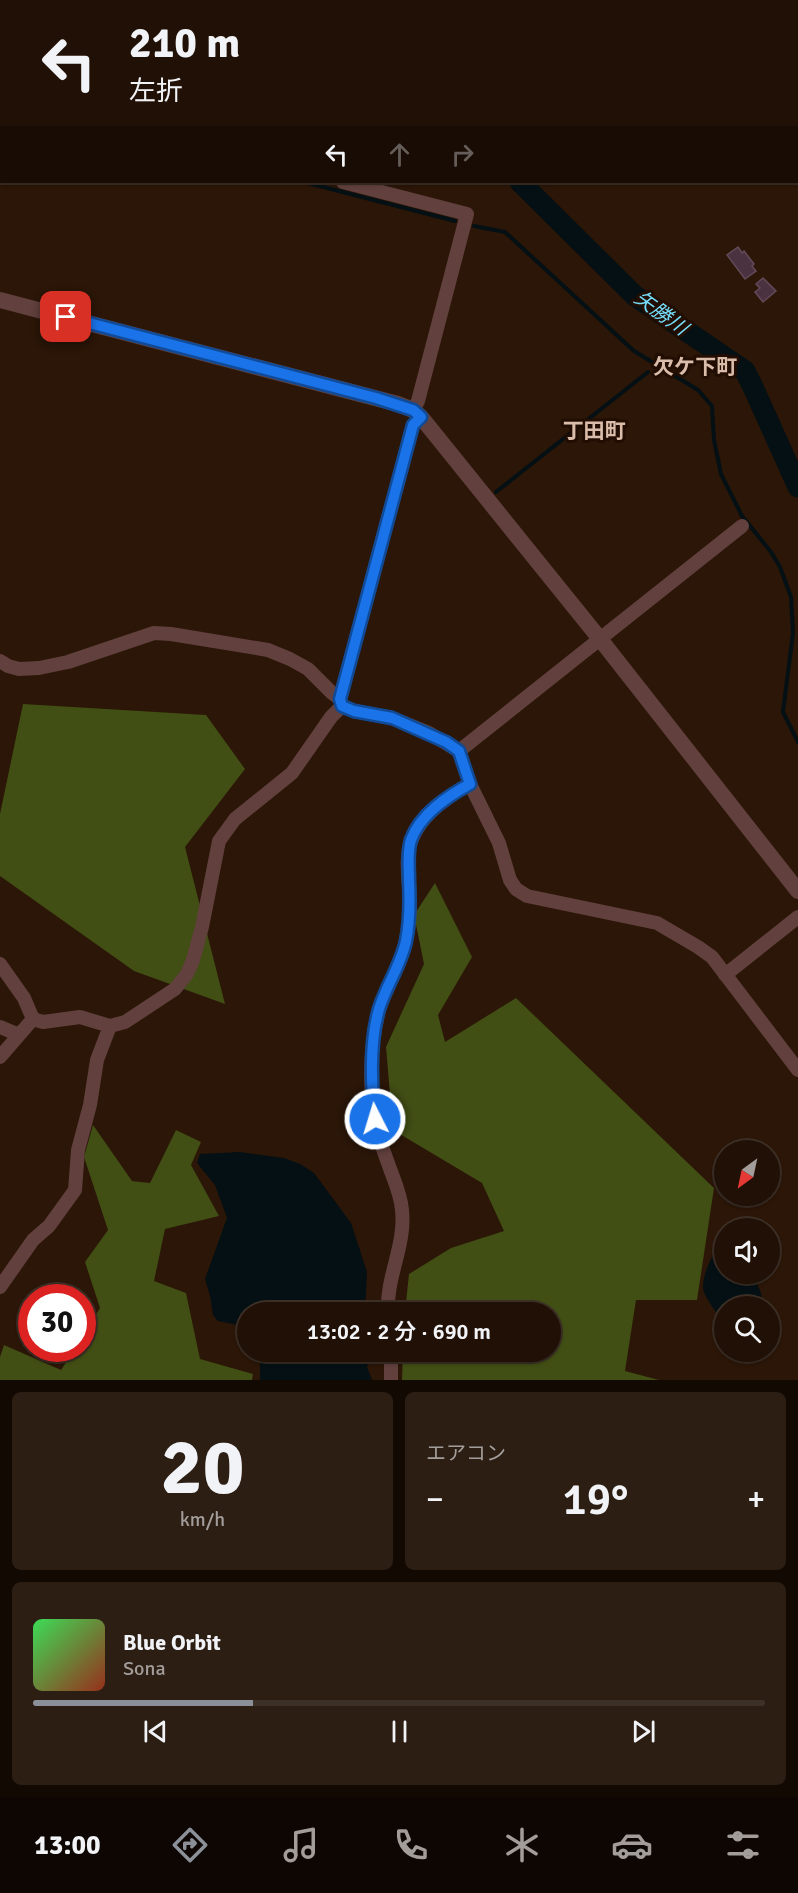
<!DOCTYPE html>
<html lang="ja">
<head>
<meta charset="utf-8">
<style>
  body { margin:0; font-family:Signika,"Noto Sans JP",sans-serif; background:#2d1e13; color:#f1f3f6; height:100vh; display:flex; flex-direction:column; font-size:22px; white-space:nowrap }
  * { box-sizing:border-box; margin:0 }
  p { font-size:20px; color:#a29d9a }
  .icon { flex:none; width:33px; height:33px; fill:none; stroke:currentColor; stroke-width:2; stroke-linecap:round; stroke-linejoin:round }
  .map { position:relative; height:1380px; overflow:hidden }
  .panel { display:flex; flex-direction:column; gap:12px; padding:12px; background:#120903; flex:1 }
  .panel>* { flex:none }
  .banner { position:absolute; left:0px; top:0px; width:798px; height:183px; box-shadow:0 2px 4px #0004,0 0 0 2px #3d3027; background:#201005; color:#f1f3f6; overflow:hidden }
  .needle { width:39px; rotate:213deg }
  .fabs { position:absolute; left:714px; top:1140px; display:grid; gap:12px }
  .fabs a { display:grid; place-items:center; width:66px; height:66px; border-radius:50%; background:#201005; box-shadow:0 2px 4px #0004,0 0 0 2px #3d3027; font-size:30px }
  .speed { position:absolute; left:18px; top:1284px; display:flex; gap:12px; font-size:30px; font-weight:700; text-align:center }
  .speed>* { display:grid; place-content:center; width:78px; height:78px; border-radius:50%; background:#201005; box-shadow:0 2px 4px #0004,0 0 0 2px #3d3027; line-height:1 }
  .speed .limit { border:9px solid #d22; background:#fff; color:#111 }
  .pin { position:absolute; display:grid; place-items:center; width:51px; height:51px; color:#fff; margin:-26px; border-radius:12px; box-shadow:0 3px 9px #0006 }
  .me { position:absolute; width:66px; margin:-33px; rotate:355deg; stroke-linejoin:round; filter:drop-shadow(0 0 4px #0008) }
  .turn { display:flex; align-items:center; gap:21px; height:126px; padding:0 30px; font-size:27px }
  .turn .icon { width:78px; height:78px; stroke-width:2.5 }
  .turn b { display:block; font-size:42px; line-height:51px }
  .lanes { display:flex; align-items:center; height:57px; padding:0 30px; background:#0003; justify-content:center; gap:30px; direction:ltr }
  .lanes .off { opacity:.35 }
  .big { font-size:45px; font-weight:600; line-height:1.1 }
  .panel .widget { flex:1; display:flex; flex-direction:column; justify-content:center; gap:9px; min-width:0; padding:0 21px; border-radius:9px; background:#2d1e13 }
  .panel .dial { align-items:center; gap:0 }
  .dial b { font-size:78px; line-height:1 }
  .song { display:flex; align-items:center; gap:18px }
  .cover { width:72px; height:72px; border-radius:9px; background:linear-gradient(135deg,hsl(130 70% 55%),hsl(10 70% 35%)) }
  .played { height:6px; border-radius:3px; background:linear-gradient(90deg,#8c9099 30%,#3d3027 30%) }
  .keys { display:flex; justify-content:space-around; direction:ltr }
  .heat { display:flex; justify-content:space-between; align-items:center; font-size:33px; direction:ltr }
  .panel .tiles { flex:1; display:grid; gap:12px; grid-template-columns:1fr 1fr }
  .widget:last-child { grid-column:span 2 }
  .trip { position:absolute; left:237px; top:1302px; width:324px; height:60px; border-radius:30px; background:#201005; box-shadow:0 2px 4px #0004,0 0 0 2px #3d3027; font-weight:600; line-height:60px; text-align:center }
  .dock { display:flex; height:96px; justify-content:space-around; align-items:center; background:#0d0602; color:#a29d9a }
  .dock .icon { width:42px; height:42px }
  .dock .selected { color:#8c9099 }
  .dock b { font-size:27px; color:#f1f3f6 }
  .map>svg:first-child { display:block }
  .forest { fill:#414e14 }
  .water { fill:#041014 }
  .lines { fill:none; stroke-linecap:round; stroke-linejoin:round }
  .stream { stroke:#041014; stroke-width:4 }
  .river { stroke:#041014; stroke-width:21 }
  .building { fill:#4b3241; stroke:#644a59; stroke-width:1.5 }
  .minor { stroke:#61403d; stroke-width:14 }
  .tertiary { stroke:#61403d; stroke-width:16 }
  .secondary { stroke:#87534e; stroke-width:18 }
  .route-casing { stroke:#114b97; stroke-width:15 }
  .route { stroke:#1a73e8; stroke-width:10 }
  .labels { text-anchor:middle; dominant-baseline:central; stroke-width:6; stroke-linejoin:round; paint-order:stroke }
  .water-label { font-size:20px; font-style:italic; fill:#75defd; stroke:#210d01 }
  .quarter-label { font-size:21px; font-weight:bold; fill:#dabcaa; stroke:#210d01 }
</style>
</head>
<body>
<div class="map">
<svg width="798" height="1380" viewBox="0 0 798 1380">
  <rect width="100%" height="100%" fill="#2b1607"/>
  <!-- forest -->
  <path class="forest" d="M23 704 206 715 245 769 185 847 225 1004 134 971 0 876V814Z
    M435 883 472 957 438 1015 445 1042 516 998 714 1188 697 1300H636L625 1371 659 1380H402L403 1352H550V1312H405L409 1274 451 1248 504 1231 482 1183 393 1130 386 1047 424 964 414 915Z
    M93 1125 132 1181 150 1183 176 1130 201 1142 191 1165 219 1216 165 1229 154 1281 186 1293 200 1359 253 1374 252 1380H0V1357L4 1345 61 1370 75 1349 82 1348 83 1336 100 1308 85 1262 108 1230 84 1157Z"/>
  <!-- water -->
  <path class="water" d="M240 1152 284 1158 300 1164 314 1173 351 1223 367 1272 365 1312H248L247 1331 242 1326 218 1321 213 1315 210 1296 205 1279 227 1218 215 1185 197 1163 200 1154Z
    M723 1239 724 1240V1274H753L761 1293 763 1306H724V1323C718 1314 708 1303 704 1292 699 1278 715 1250 723 1239Z
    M260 1352H368L370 1361 367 1367 372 1380H260Z"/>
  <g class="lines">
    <!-- stream -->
    <path class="stream" d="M0 149 2 148
      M796 167 798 168
      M304 182 455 221
      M474 226 505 232 634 351 698 390 712 406 714 440 721 474 742 516 771 552 780 567 791 597 793 633 783 712 798 742
      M496 492 648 372"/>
    <!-- river -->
    <path class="river" d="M337 0 339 2
      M156 2 161 0
      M0 85 2 84
      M520 182 635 296 745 371 753 387 798 487"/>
  </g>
  <!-- building -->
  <path class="building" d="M388 0H427L429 2H390Z
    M598 0H626L601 2Z
    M738 247 742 253 744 251 754 264 752 266 756 271 745 279 727 255Z
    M763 278 776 291 763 302 755 292 760 288 756 284Z"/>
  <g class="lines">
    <!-- minor -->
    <path class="minor" d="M645 2 646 0
      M759 2 760 0
      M0 139 2 138
      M343 182 467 214 418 401 413 410
      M421 417 413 425 340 699 342 706 354 711 392 718 429 733 459 751 470 784 499 843 510 880 516 889 527 896 657 923 698 947 712 957 798 1070
      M0 661 8 666 19 669 39 668 68 662 154 633 171 634 268 650 290 659 308 669 332 693 340 699
      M459 751 742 526
      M0 964 24 998 33 1019
      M725 975 798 917
      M33 1019 43 1022 80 1017 110 1026 125 1022 175 989 187 974 193 960 202 927 219 841 235 819 292 773 331 717 342 706
      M0 1027 19 1035
      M0 1057 33 1019
      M0 1287 33 1240 49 1226 75 1190 78 1150 90 1105 97 1060 110 1026
      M388 1312C386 1277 406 1245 402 1210 401 1195 394 1180 389 1166 380 1143 374 1120 372 1096 370 1068 372 1037 379 1010 384 993 394 977 400 960 406 945 409 927 410 911 411 888 403 860 412 839 422 814 448 796 470 784
      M391 1352V1380"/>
    <!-- tertiary -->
    <path class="tertiary" d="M0 300 398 404 413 410 421 417 600 639 798 891"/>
    <!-- secondary -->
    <path class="secondary" d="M521 0 523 2
      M796 56 798 55
      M796 80 798 78
      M796 149 798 150"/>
  </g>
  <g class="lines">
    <defs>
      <path id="route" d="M66 317 376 398 413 410 421 417 413 425 340 699 342 706 354 711 392 718 446 742 459 751 470 784C448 796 420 814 411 840 407 852 409 868 409 881 410 901 410 921 406 941 401 965 386 986 379 1009 369 1044 371 1084 375 1119"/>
    </defs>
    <!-- route casing -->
    <use href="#route" class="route-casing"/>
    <!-- route -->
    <use href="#route" class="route"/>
  </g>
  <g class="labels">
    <!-- water labels -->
    <g class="water-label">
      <text transform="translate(661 313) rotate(36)">矢勝川</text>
    </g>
    <!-- quarter labels -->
    <g class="quarter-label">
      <text x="695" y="367">欠ケ下町</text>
      <text x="594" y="431">丁田町</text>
    </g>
  </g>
</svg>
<div class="fabs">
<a><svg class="needle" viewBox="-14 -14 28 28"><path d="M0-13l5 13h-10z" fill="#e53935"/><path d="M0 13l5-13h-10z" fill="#a29d9a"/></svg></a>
<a><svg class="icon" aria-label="sound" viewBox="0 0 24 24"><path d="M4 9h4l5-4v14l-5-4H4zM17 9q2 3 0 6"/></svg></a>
<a><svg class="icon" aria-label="search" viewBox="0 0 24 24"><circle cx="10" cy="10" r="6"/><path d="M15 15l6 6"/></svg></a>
</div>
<div class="speed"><div class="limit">30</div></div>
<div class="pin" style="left:66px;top:317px;background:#d93025"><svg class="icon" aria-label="arrive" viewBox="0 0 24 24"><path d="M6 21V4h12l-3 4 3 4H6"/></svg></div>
<svg class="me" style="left:375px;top:1119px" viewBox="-20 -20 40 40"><circle r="17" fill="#1a73e8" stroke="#fff" stroke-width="3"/><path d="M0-11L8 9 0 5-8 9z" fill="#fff"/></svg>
<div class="trip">13:02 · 2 分 · 690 m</div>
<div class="banner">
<div class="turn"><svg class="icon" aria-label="left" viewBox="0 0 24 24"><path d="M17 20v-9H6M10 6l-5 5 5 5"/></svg><div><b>210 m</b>左折</div></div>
<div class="lanes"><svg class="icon" aria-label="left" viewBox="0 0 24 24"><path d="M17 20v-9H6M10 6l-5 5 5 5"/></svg><svg class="icon off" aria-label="ahead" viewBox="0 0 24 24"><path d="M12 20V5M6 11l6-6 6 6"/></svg><svg class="icon off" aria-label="right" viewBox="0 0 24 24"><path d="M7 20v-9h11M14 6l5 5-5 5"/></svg></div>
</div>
</div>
<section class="panel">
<div class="tiles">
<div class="widget dial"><b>20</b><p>km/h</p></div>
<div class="widget"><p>エアコン</p>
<div class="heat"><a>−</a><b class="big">19°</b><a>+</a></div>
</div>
<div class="widget">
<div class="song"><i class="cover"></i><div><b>Blue Orbit</b><p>Sona</p></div></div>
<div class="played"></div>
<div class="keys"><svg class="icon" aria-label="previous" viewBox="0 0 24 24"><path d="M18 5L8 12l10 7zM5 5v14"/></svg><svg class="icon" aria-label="pause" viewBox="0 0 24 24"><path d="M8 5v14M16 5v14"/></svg><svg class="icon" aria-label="next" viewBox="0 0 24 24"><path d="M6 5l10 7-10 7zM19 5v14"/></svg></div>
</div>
</div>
</section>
<nav class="dock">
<b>13:00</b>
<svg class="icon selected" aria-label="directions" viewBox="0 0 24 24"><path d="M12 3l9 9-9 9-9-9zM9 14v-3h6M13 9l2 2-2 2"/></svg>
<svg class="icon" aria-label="music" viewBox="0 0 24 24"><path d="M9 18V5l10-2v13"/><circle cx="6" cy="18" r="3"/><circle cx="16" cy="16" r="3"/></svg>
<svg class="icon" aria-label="phone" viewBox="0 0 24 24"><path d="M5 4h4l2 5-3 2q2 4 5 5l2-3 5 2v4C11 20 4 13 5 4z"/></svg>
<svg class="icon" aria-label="climate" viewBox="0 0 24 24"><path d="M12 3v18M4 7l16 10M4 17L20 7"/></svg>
<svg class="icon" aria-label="car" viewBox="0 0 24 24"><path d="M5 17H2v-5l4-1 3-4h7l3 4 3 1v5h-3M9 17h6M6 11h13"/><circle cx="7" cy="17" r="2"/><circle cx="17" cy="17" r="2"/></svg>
<svg class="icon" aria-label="filters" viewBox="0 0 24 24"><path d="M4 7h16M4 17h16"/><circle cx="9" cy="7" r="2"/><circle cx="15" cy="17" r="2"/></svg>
</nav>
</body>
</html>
